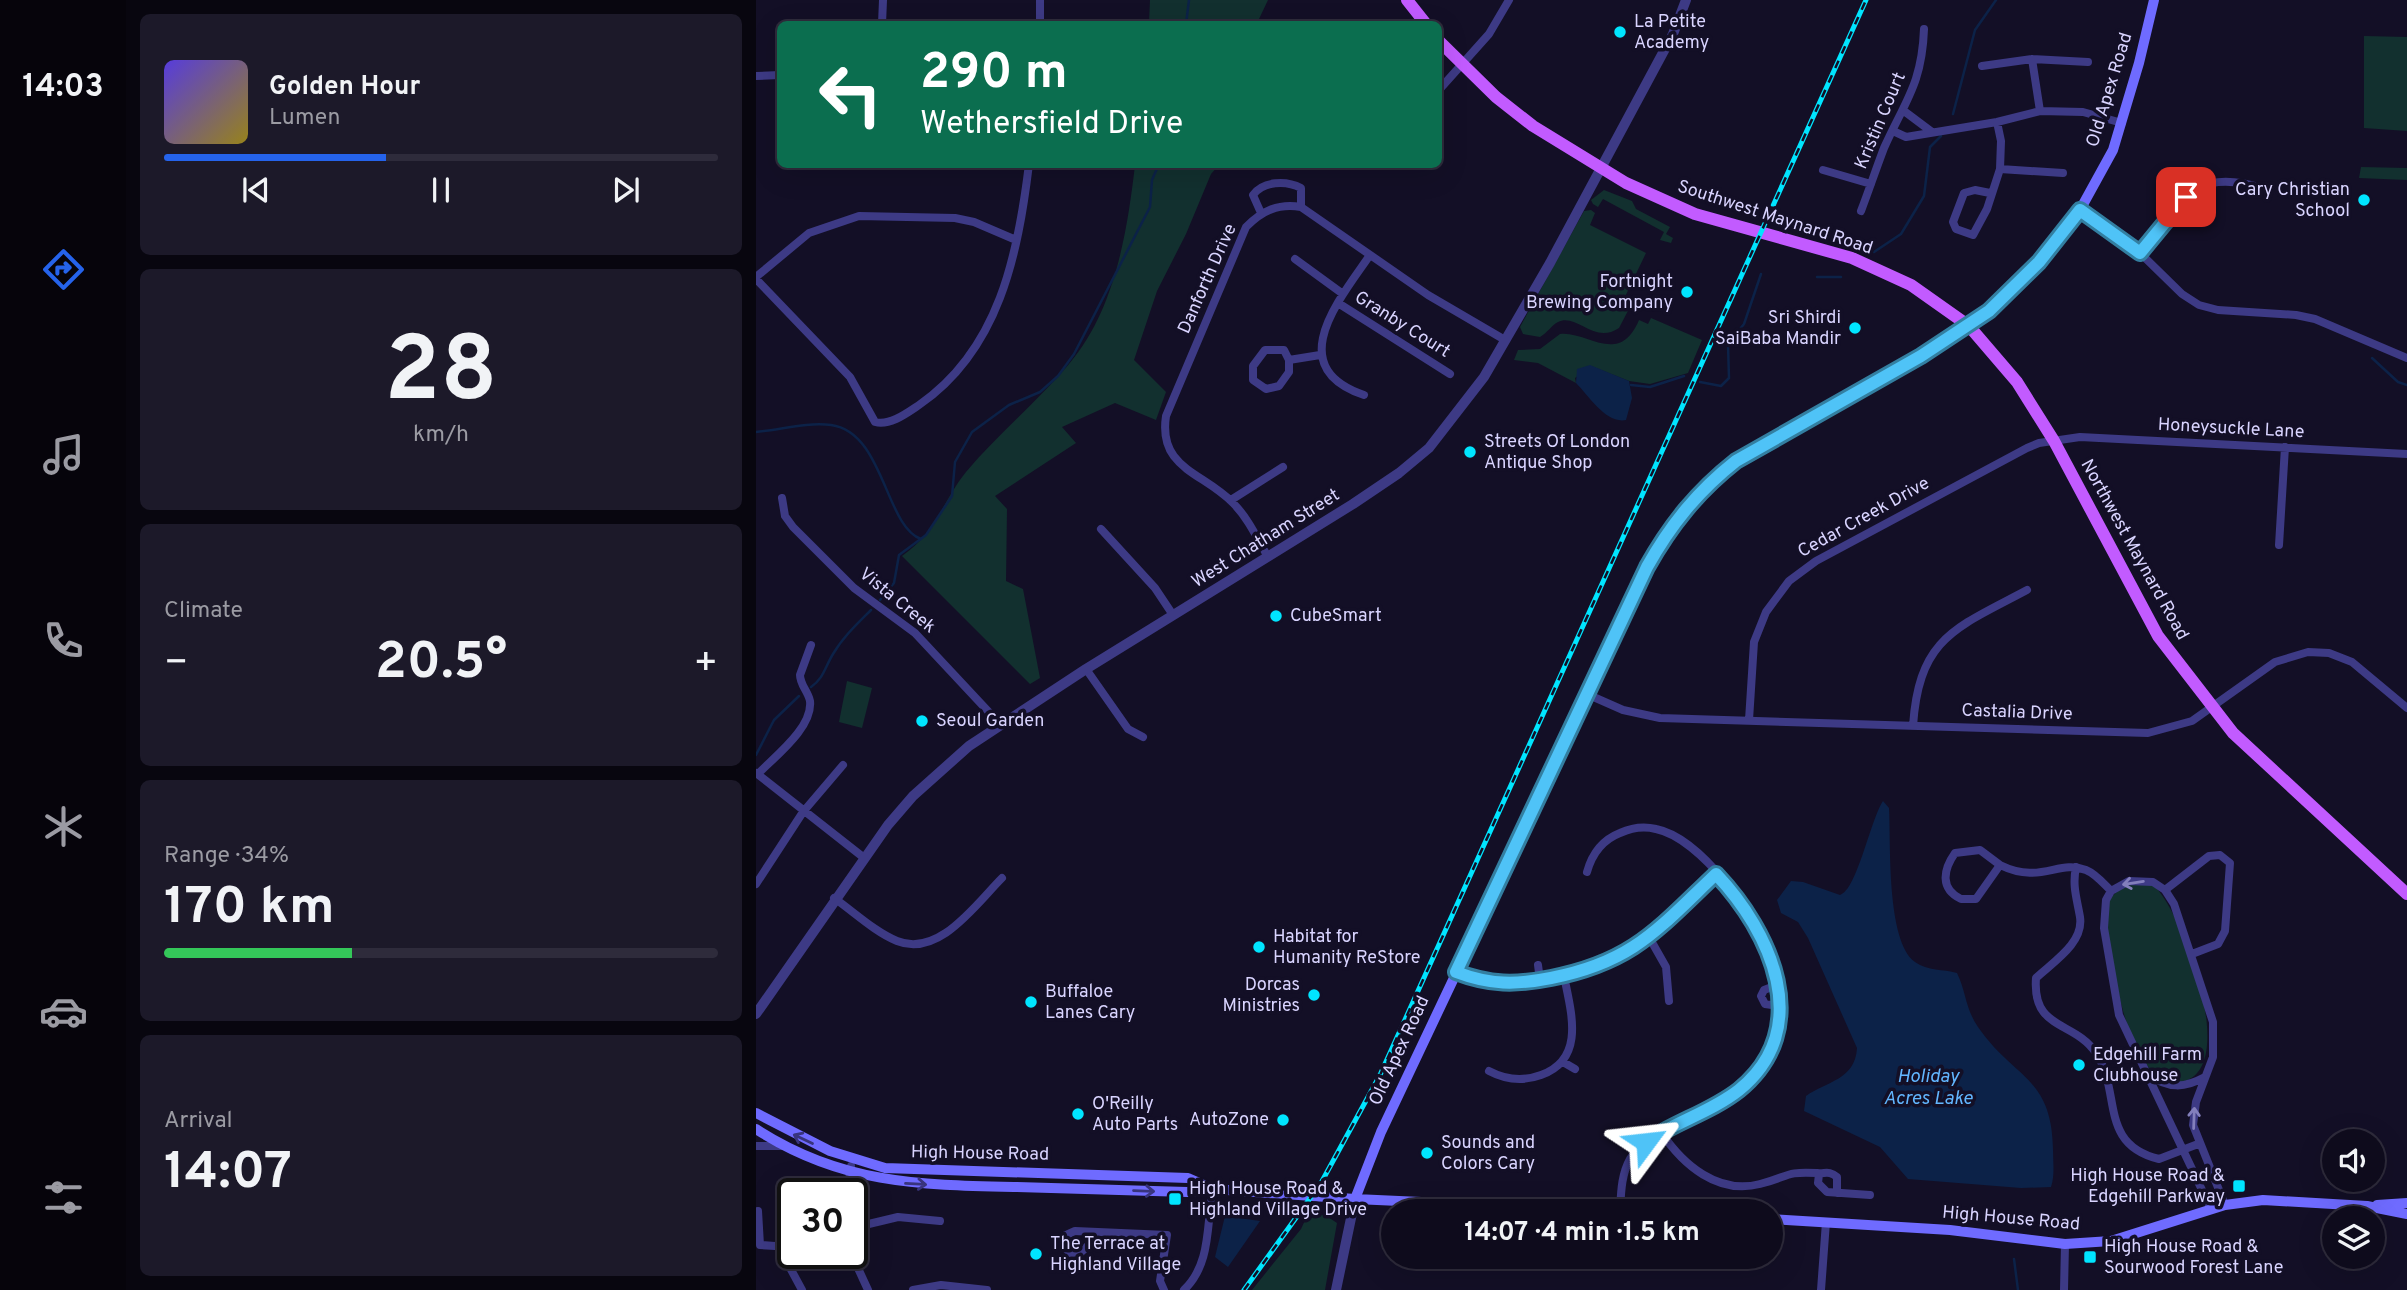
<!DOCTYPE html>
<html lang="en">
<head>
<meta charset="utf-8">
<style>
  body { margin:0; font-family:Overpass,sans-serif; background:#1c1929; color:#f1f3f6; height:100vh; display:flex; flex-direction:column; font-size:26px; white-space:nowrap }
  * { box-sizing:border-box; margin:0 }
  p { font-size:23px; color:#9b9ba3 }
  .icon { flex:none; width:38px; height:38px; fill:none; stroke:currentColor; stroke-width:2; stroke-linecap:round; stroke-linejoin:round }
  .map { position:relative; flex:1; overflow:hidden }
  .side { display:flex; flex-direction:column; gap:14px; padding:14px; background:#08060f; width:630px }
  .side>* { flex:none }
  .top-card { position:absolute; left:21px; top:21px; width:665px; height:147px; border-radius:10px; box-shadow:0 7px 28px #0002,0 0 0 2px #2e2b3b; background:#0b6e4f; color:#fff; overflow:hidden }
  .buttons { position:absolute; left:1566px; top:1129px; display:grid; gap:14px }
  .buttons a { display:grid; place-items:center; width:63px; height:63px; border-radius:50%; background:#0e0b1c; box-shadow:0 7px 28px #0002,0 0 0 2px #2e2b3b; font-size:35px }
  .speed { position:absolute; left:21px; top:1178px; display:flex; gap:14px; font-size:35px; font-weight:700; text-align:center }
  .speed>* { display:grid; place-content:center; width:91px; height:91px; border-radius:50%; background:#0e0b1c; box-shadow:0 7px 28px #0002,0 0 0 2px #2e2b3b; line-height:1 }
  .speed .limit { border:4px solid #111; border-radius:10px; background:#fff; color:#111 }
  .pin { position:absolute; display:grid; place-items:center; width:60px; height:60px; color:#fff; margin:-30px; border-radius:14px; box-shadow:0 4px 10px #0006 }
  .me { position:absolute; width:77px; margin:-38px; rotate:60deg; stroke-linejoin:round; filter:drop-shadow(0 0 5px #0008) }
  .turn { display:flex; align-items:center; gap:24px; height:147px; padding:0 28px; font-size:32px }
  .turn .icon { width:91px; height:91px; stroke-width:2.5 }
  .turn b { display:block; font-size:49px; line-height:60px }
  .big { font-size:52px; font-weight:700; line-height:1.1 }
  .side .tile { flex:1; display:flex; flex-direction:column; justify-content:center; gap:10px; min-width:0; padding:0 24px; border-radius:10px; background:#1c1929 }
  .side .dial { align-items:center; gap:0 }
  .dial b { font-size:91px; line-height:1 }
  .song { display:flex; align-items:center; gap:21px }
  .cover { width:84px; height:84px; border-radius:10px; background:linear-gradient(135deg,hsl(250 70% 55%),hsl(50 70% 35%)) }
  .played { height:7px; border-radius:4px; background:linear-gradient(90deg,#2563eb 40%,#2e2b3b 40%) }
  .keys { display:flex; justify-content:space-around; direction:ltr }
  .heat { display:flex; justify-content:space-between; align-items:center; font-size:38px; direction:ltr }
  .charge { height:10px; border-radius:5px; background:linear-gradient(90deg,#34c759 34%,#2e2b3b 0) }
  .trip { position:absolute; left:625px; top:1199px; width:402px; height:70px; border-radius:35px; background:#0e0b1c; box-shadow:0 7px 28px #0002,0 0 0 2px #2e2b3b; font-weight:700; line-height:70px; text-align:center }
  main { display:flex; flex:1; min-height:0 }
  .tab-bar { display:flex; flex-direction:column; width:126px; justify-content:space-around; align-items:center; background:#06040b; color:#9b9ba3 }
  .tab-bar .icon { width:49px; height:49px }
  .tab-bar .current { color:#2563eb }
  .tab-bar b { font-size:32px; color:#f1f3f6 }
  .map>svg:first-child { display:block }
  .green { fill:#12302f }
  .water { fill:#0c2248 }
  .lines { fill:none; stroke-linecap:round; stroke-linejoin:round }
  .stream { stroke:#0c2248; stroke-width:2.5 }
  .minor { stroke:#3d3a85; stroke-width:8 }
  .tertiary { stroke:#3d3a85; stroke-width:10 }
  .secondary { stroke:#6f6bff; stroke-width:10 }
  .primary { stroke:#c25bff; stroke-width:12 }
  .rail-casing { stroke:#00e5ff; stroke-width:5 }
  .rail { stroke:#130f26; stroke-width:2.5; stroke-dasharray:8; stroke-linecap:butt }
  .oneway { stroke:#837fbc }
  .oneway2 { stroke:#38347d }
  .route-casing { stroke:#337fa1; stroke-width:18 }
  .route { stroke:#4fc3f7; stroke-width:12 }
  .poi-dot { fill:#00e5ff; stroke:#130f26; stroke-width:2.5 }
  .labels { text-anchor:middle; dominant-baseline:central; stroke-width:7; stroke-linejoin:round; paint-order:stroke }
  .poi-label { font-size:18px; fill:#d9d4ff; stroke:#130f26; text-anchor:start }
  .street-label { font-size:18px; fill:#d9d4ff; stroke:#130f26 }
  .water-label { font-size:19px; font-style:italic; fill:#62b6ff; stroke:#130f26 }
</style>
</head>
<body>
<main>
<nav class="tab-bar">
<b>14:03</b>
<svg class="icon current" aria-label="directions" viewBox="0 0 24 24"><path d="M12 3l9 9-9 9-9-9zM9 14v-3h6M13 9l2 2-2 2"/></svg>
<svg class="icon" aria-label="music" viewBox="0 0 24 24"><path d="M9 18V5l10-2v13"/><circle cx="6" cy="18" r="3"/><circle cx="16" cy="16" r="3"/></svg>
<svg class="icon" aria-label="phone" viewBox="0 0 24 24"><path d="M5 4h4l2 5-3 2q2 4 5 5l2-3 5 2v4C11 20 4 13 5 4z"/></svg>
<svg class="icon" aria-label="climate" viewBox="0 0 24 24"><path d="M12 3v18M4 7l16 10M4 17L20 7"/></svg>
<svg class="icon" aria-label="car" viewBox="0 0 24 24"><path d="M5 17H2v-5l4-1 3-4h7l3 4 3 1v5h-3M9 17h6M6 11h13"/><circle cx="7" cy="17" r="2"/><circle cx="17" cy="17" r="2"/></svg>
<svg class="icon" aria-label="filters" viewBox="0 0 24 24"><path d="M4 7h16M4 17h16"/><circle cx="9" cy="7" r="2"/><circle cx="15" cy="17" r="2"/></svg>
</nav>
<section class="side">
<div class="tile">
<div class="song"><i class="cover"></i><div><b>Golden Hour</b><p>Lumen</p></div></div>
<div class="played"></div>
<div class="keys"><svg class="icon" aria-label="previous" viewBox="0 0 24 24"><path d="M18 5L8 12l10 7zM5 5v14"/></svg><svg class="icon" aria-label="pause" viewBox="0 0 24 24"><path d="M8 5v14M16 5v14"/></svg><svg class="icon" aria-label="next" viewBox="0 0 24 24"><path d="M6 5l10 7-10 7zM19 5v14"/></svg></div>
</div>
<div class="tile dial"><b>28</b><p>km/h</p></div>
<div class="tile"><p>Climate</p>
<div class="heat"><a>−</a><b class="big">20.5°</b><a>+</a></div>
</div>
<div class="tile"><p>Range · 34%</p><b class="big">170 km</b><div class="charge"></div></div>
<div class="tile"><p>Arrival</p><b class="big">14:07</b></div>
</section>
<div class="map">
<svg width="1651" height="1290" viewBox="0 0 1651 1290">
  <rect width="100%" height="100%" fill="#130f26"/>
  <!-- green -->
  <path class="green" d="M394 0H512L503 19 496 24H393Z
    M1608 36 1651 37V131L1608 128Z
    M379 165H463L455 174 430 234 401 291 378 360 410 392 400 420 359 403 306 427 320 443 239 496 251 509 250 581 267 589 284 678 274 684 146 556C182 531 185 503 210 472 242 434 281 402 313 364 359 310 371 233 379 165Z
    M1605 167 1651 168V180L1603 178Z
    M848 190 876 201 880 209 914 227 910 234 917 238 915 243 904 240 908 232 847 199 842 207 837 204 835 200Z
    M835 210 839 213 834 225 890 253 866 303 874 307 863 328C838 345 821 313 802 322 796 325 791 333 784 337L767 334 764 327 770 316 828 211Z
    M895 318 946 340 932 373 894 384 873 381 835 366 819 378 820 383 782 363 758 360 762 350 784 349 804 334C832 331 863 367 883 320L892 324Z
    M91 681 116 688 106 728 83 722Z
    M1374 883 1396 884C1424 904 1487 1071 1425 1082 1377 1090 1360 984 1355 952 1353 938 1346 917 1351 904 1356 894 1365 888 1374 883Z
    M552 1214 569 1215 581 1223 569 1290H496L545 1229Z"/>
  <!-- water -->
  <path class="water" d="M834 365 873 381 876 398 870 420C850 424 833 396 820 383L821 369Z
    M1127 801 1133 808C1135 842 1130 941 1159 962 1172 971 1187 969 1201 973 1210 991 1209 1008 1222 1027 1258 1079 1296 1076 1297 1150 1297 1162 1299 1175 1295 1187L1265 1188 1152 1179 1124 1147 1048 1111 1050 1096C1071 1081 1099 1080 1101 1048L1052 938 1042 922 1025 913 1021 900 1035 881 1047 882 1084 895C1101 890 1114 821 1127 801Z
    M469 1216 504 1221 472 1267 459 1257Z"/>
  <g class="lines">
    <!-- stream -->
    <path class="stream" d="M430 24 433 0
      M1197 114 1219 30 1240 0
      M1118 252 1145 234 1168 196 1174 147 1185 136
      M1061 277H1085
      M1616 358 1642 382 1651 385
      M944 382 965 386 973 378 972 344 988 324 1005 274
      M875 385 894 387 928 376
      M0 432C24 430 50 422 75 425 128 432 129 526 165 539
      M124 600 138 583 143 555 170 535 196 496 199 462 216 432 253 405 284 392 302 376 318 354 394 207 396 180 403 164
      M55 687C68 678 69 667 77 654 87 637 101 624 115 610
      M0 755 18 720 43 696
      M1258 1259 1262 1290"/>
    <!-- minor -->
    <path class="minor" d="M126 24 127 0
      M284 24V0
      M1276 59 1284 111
      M1226 66 1276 59 1332 62
      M0 76 24 75
      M682 91 733 34 753 0
      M1148 111 1176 132
      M1137 131 1150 137 1241 122 1284 111 1327 112 1366 123
      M1244 169 1307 173
      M1067 170 1115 184
      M1234 193 1219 190 1208 193 1197 222 1200 229 1217 235 1231 209 1244 169 1245 141 1241 122
      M1324 210 1384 253 1426 294 1443 305 1462 310 1540 315 1559 319 1651 358
      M1105 211C1113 190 1120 169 1128 148 1149 101 1166 84 1168 29
      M505 213 497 195C507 181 530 180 545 188V207
      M1384 253C1424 203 1435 166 1506 188
      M539 259 587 294
      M0 277 53 233 103 216 199 218 218 222 260 240
      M0 279 94 377 119 422C134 426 151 413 163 405 243 350 262 255 273 164
      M582 303 694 374
      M533 360V372L523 386 510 389 497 380V366L509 350H528L533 360 564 355
      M608 395C526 367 583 300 614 255
      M26 498 29 516 37 527 98 588 159 633 244 724
      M475 500 527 467
      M345 529 399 588 417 615
      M1523 545 1529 447
      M512 557C501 538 492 518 477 503 447 472 402 469 410 416L490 227C506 211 522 203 545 207L672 295 749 340
      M330 669 372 729 387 737
      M833 695 867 710 904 718 1392 733 1436 721 1519 662 1552 652 1573 653 1596 662 1651 708
      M993 720 998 642 1010 612 1033 581 1060 561 1271 448 1283 443 1324 437 1651 454
      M1157 726C1163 637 1200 628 1271 590
      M0 773 107 857
      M2 774C18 757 57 728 54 701 52 691 44 685 44 675L55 645
      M1244 865 1224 850 1199 853C1187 870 1184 889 1205 899H1220L1244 865C1285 885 1302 859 1330 870 1340 874 1347 883 1355 891
      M1320 867C1316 886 1321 899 1324 917 1328 943 1297 962 1280 978 1276 1031 1318 1020 1340 1053 1366 1092 1342 1144 1403 1159L1442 1144
      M831 872C836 854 846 840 864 833 875 828 888 826 900 829 945 838 1003 919 1016 961 1020 975 1022 989 1023 1003 1027 1069 971 1099 920 1125 903 1134 885 1142 874 1159 865 1175 865 1194 864 1211
      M0 884 47 812 87 765
      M1409 890 1453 856 1464 855 1474 863 1469 931 1462 944 1436 954
      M78 898C98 912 119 932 141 941 183 958 220 904 246 878
      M893 937 910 967 913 1001
      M782 965 784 980
      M700 973C734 985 760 985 795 978 875 963 904 927 960 874
      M1021 985 1008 990 1005 996 1009 1004 1023 1006
      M807 1062 819 1069
      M733 1071C750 1080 766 1082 785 1075 830 1059 815 1012 808 976
      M1392 1075C1413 1088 1427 1089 1449 1077
      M905 1132C927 1165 962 1195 1004 1184 1033 1177 1028 1171 1061 1173 1069 1174 1073 1170 1081 1177V1193
      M0 1146H26
      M1063 1174 1062 1183 1071 1192 1114 1195
      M91 1194 95 1166
      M1455 1209 1363 1015 1348 928 1350 900 1355 891 1373 881 1397 882 1409 890 1418 904 1457 1022V1057L1440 1102 1437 1125 1469 1205
      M2 1211 4 1245 19 1246 37 1240
      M96 1228 142 1217 184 1221
      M337 1233 336 1242 323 1254H315L307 1246 308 1236 319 1231 411 1235 404 1281 408 1290
      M95 1253 112 1290
      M32 1264 46 1290
      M157 1290 185 1285 231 1290
      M428 1290C456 1263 450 1224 457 1189
      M1065 1290 1070 1222
      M1308 1290 1309 1244"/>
    <!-- tertiary -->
    <path class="tertiary" d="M0 1014 132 825 157 796 213 746 330 669 597 504 643 473 673 448 728 377 794 263 917 34 930 0
      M580 1290 599 1199"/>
    <!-- secondary -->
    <path class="secondary" d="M0 1113 74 1151 129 1168 432 1178 455 1188
      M0 1129C85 1184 163 1185 261 1187 318 1189 374 1190 431 1192L457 1189 599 1199 860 1211
      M599 1199 625 1132 904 543 939 497 980 461 1213 326 1255 292 1283 262 1324 210 1357 150 1383 63 1398 0
      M1621 1205 1651 1203
      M1015 1219 1194 1230 1309 1244 1355 1241 1469 1205 1507 1200 1611 1206 1651 1214"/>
    <!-- primary -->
    <path class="primary" d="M651 0 670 24
      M682 40 740 97 777 126 870 183 939 214 1096 258 1155 285 1213 326 1261 382 1298 441 1402 636 1477 733 1651 894"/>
    <defs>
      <path id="rail" d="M488 1290 565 1183 624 1075 1110 0"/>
    </defs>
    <!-- rail casing -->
    <use href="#rail" class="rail-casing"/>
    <!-- rail -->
    <use href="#rail" class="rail"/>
  </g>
  <!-- one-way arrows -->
  <defs><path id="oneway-shaft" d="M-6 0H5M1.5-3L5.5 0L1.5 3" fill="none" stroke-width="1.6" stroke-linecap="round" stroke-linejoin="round" transform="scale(1.75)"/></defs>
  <g class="oneway">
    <use href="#oneway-shaft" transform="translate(1377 883) rotate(171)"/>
    <use href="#oneway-shaft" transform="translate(1438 1118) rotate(-88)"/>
  </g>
  <g class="oneway2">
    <use href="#oneway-shaft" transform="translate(47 1139) rotate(-155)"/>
    <use href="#oneway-shaft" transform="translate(160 1184) rotate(3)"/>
    <use href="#oneway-shaft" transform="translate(388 1191) rotate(2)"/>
  </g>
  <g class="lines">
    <defs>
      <path id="route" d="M890 1142C919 1122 955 1112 983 1090 1059 1028 1015 932 960 874 902 929 877 962 795 978 760 985 734 985 700 972L891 567C915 524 942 491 980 461L1165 356 1233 311 1283 262 1324 210 1384 253 1430 197"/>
    </defs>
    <!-- route casing -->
    <use href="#route" class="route-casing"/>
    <!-- route -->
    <use href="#route" class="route"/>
  </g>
  <!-- markers -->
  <g class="poi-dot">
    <circle cx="864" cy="32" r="7"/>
    <circle cx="1608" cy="200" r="7"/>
    <circle cx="931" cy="292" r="7"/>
    <circle cx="1099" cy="328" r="7"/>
    <circle cx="714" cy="452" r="7"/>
    <circle cx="520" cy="616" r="7"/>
    <circle cx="166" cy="721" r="7"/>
    <circle cx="503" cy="947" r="7"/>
    <circle cx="558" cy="995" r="7"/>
    <circle cx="275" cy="1002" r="7"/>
    <circle cx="1323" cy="1065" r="7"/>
    <circle cx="322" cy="1114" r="7"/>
    <circle cx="527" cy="1120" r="7"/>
    <circle cx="671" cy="1153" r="7"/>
    <rect x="1476" y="1179" width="14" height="14" rx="3.5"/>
    <rect x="412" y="1192" width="14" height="14" rx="3.5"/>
    <circle cx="280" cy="1254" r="7"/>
    <rect x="1327" y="1250" width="14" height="14" rx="3.5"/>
  </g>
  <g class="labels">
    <!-- poi labels -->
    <g class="poi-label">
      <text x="878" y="22">La Petite<tspan x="878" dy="21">Academy</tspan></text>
      <text x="1594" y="190" text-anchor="end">Cary Christian<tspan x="1594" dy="21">School</tspan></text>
      <text x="917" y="282" text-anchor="end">Fortnight<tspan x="917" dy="21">Brewing Company</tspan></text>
      <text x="1085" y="318" text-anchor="end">Sri Shirdi<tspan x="1085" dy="21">SaiBaba Mandir</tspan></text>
      <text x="728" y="442">Streets Of London<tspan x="728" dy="21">Antique Shop</tspan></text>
      <text x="534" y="616">CubeSmart</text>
      <text x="180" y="721">Seoul Garden</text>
      <text x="517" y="937">Habitat for<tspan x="517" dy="21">Humanity ReStore</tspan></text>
      <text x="544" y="985" text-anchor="end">Dorcas<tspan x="544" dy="21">Ministries</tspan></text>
      <text x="289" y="992">Buffaloe<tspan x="289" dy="21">Lanes Cary</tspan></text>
      <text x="1337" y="1055">Edgehill Farm<tspan x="1337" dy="21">Clubhouse</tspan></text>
      <text x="336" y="1104">O'Reilly<tspan x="336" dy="21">Auto Parts</tspan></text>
      <text x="513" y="1120" text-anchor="end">AutoZone</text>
      <text x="685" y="1143">Sounds and<tspan x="685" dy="21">Colors Cary</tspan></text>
      <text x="1469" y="1176" text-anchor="end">High House Road &amp;<tspan x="1469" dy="21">Edgehill Parkway</tspan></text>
      <text x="433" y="1189">High House Road &amp;<tspan x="433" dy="21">Highland Village Drive</tspan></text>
      <text x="294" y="1244">The Terrace at<tspan x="294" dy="21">Highland Village</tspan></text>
      <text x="1348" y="1247">High House Road &amp;<tspan x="1348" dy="21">Sourwood Forest Lane</tspan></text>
    </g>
    <!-- street labels -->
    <g class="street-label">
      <text transform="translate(1354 90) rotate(-73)">Old Apex Road</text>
      <text transform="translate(1125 121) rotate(-67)">Kristin Court</text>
      <text transform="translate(1019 218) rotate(18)">Southwest Maynard Road</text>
      <text transform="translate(452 279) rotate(-66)">Danforth Drive</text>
      <text transform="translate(646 325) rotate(32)">Granby Court</text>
      <text transform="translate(1475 429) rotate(3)">Honeysuckle Lane</text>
      <text transform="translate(1108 518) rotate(-29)">Cedar Creek Drive</text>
      <text transform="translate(510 539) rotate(-32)">West Chatham Street</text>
      <text transform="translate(1378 550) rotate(61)">Northwest Maynard Road</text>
      <text transform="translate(141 601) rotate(39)">Vista Creek</text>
      <text transform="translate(1261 713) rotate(2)">Castalia Drive</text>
      <text transform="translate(644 1051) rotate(-65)">Old Apex Road</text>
      <text transform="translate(224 1154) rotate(1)">High House Road</text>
      <text transform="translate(1255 1219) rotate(5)">High House Road</text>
    </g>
    <!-- water labels -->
    <g class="water-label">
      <text x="1172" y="1077">Holiday<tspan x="1172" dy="22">Acres Lake</tspan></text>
    </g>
  </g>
</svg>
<div class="buttons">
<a><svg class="icon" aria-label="sound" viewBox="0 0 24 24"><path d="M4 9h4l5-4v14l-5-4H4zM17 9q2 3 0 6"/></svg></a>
<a><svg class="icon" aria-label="layers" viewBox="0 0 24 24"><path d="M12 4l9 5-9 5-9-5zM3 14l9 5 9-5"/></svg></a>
</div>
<div class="speed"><div class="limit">30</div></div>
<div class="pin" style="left:1430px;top:197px;background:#d93025"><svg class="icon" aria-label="arrive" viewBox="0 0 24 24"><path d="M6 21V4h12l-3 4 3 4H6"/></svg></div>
<svg class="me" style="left:890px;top:1142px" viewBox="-20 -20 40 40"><path d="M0-17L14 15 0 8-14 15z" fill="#4fc3f7" stroke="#fff" stroke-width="4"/></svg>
<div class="trip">14:07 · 4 min · 1.5 km</div>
<div class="top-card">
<div class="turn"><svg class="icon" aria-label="left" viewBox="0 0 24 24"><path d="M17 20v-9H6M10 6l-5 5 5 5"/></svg><div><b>290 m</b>Wethersfield Drive</div></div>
</div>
</div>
</main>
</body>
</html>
